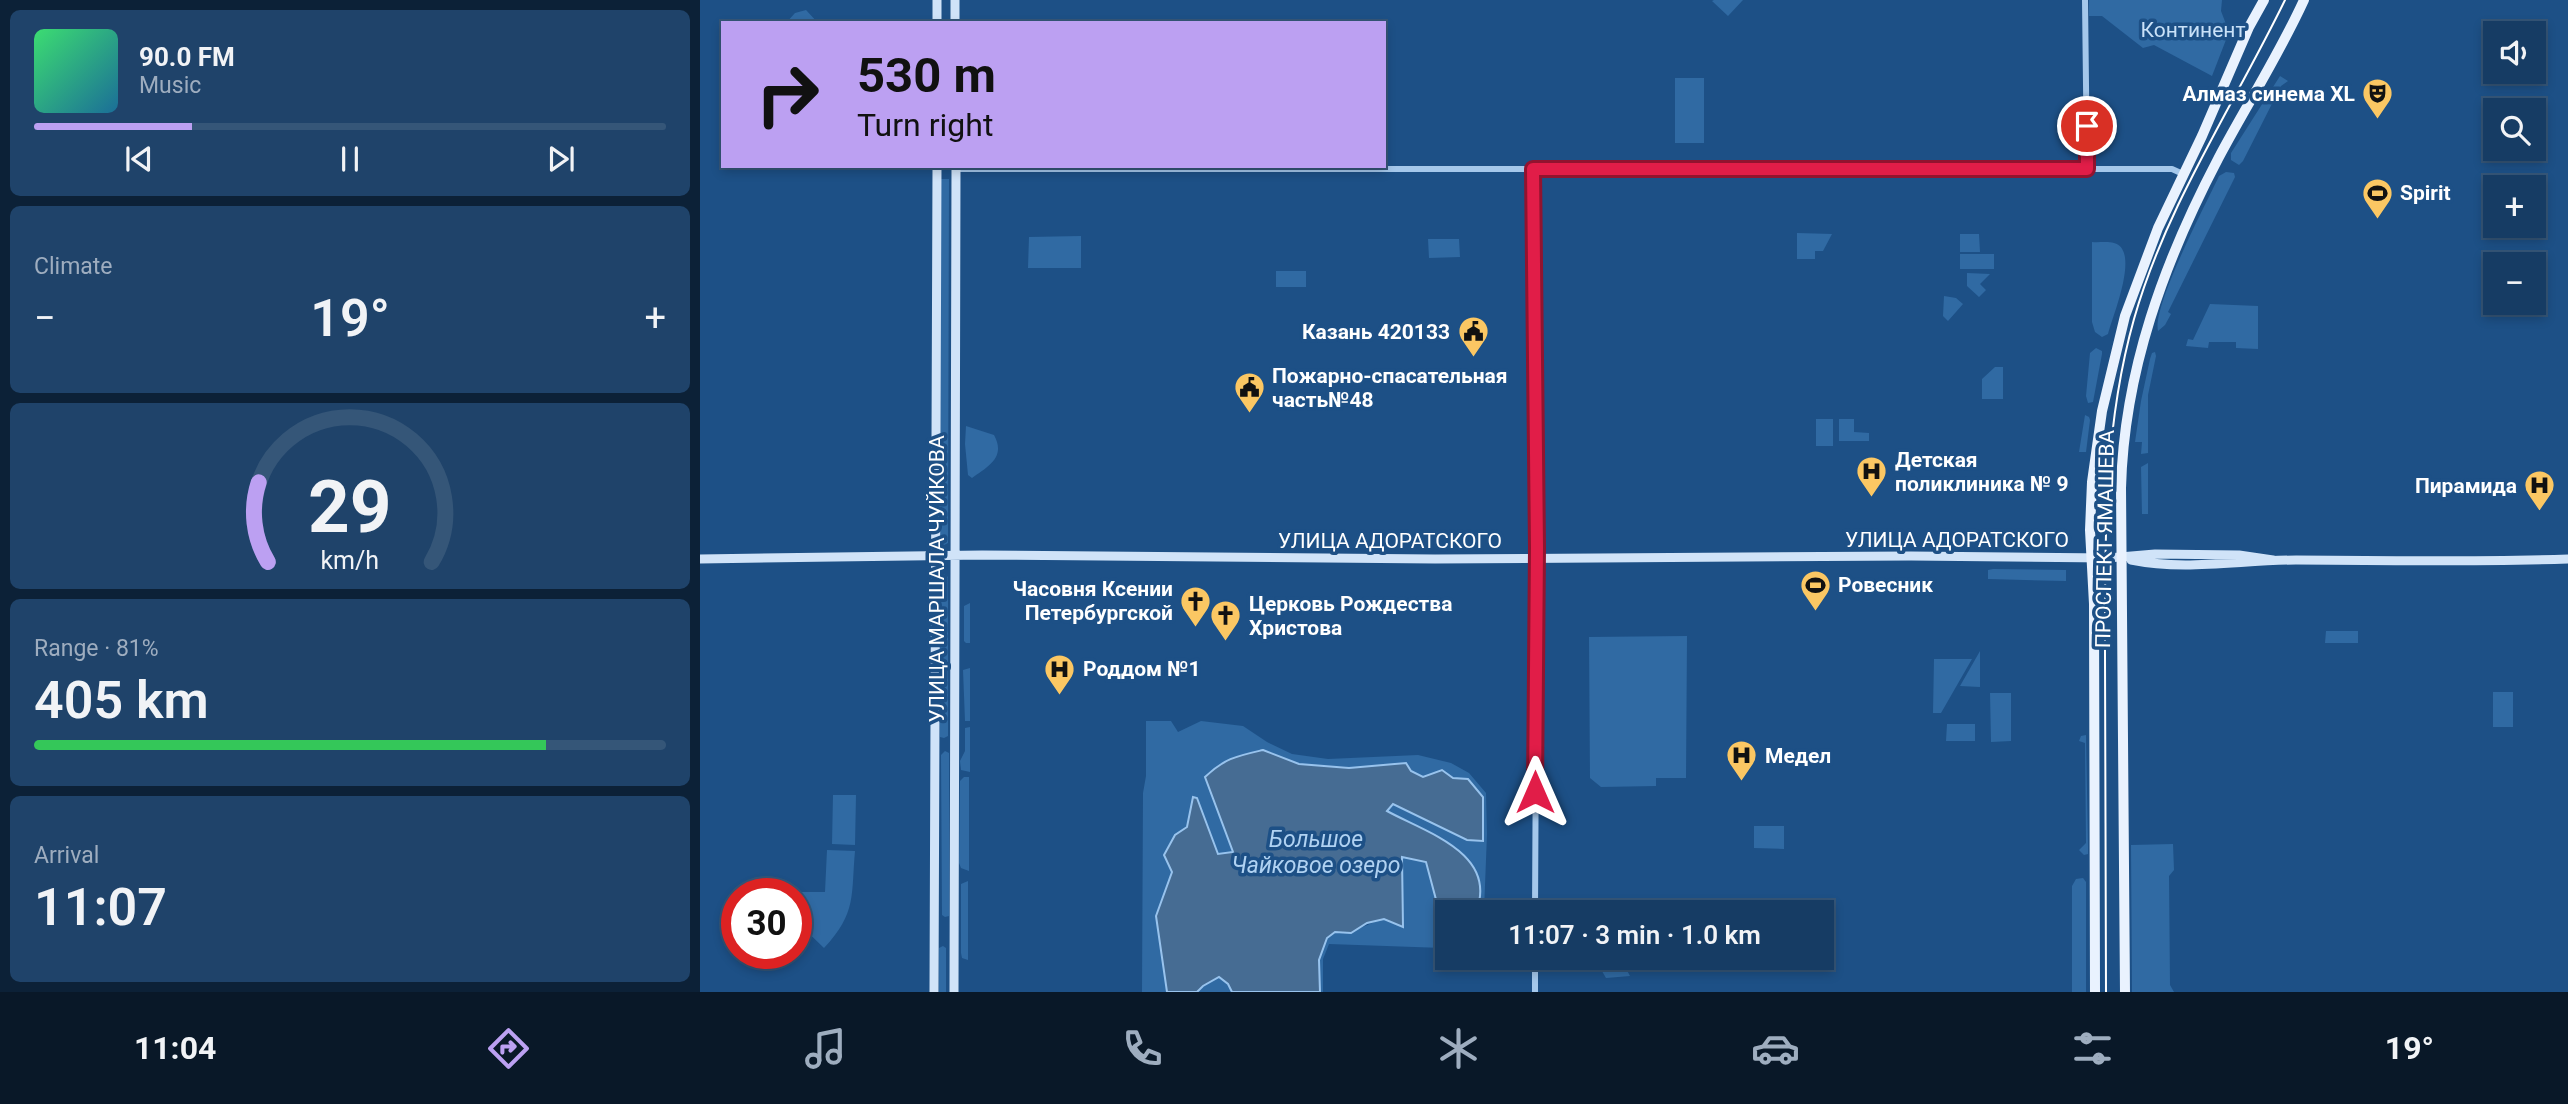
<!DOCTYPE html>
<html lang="en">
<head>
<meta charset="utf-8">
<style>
  body { margin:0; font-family:Roboto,sans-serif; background:#1f436a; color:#f1f3f6; height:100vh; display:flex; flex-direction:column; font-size:26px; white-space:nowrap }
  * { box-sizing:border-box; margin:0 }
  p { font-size:23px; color:#9eadbf }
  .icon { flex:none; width:38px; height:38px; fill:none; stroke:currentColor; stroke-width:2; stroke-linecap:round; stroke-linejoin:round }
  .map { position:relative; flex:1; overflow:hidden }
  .sheet { display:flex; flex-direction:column; gap:10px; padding:10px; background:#0c2137; width:700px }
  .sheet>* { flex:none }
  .top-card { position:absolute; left:21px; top:21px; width:665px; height:147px; border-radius:0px; box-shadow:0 4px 10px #0003,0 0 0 2px #355678; background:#bca0f2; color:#111; overflow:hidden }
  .fabs { position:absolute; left:1783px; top:21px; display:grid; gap:14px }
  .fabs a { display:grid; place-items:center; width:63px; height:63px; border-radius:0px; background:#163c64; box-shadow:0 4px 10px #0003,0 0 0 2px #355678; font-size:35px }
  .speed { position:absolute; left:21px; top:878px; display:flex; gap:14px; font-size:35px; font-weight:700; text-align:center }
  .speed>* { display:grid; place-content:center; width:91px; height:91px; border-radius:50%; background:#163c64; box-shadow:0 4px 10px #0003,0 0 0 2px #355678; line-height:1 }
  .speed .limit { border:10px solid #d22; background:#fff; color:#111 }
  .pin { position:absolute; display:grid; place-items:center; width:60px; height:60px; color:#fff; margin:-30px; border:4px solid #fff; border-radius:50%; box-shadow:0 2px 7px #0007 }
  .me { position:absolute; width:77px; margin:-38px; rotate:0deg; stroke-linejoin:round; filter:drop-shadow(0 0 5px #0008) }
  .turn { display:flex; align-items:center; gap:24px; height:147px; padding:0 21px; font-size:32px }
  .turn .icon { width:91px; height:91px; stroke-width:2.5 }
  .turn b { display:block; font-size:49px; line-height:60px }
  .big { font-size:52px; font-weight:600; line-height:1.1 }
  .sheet .widget { flex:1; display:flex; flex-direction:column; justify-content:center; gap:10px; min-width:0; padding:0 24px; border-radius:10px; background:#1f436a }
  .sheet .dial { align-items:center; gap:0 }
  .dial svg { height:182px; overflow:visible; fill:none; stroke:#355678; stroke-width:7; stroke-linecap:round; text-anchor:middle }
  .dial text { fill:#f1f3f6; stroke:none }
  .song { display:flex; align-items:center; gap:21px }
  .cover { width:84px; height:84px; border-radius:10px; background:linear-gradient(135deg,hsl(140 70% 55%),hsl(200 70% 35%)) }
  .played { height:7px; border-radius:4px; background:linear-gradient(90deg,#bca0f2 25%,#355678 25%) }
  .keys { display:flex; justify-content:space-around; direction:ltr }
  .heat { display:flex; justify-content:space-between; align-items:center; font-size:38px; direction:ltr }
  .charge { height:10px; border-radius:5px; background:linear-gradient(90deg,#34c759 81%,#355678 0) }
  .trip { position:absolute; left:735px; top:900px; width:399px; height:70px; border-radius:0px; background:#163c64; box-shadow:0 4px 10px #0003,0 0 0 2px #355678; font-weight:600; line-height:70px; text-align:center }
  .dock { display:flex; height:112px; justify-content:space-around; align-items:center; background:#091828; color:#9eadbf }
  .dock .icon { width:49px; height:49px }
  .dock .active { color:#bca0f2 }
  .dock b { font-size:32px; color:#f1f3f6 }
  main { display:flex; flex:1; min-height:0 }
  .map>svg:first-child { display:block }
  .green { fill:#306aa3 }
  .water { fill:#466c93; stroke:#98c3ed; stroke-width:2 }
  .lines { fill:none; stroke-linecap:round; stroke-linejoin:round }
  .street { stroke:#a5c8eb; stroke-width:6 }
  .secondary { stroke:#d0e3f8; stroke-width:9 }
  .primary { stroke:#e9f2fe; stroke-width:10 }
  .tram { stroke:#fff; stroke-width:2 }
  .route-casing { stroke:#92132f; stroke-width:18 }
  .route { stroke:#e11d48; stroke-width:12 }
  .labels { text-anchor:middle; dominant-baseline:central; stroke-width:7; stroke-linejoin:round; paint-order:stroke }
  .park-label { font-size:21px; fill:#c9e1f8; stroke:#1d5086 }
  .poi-label { font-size:21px; font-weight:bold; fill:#fff; stroke:#1d5086; text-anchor:start }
  .street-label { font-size:21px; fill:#fff; stroke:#1d5086 }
  .water-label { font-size:23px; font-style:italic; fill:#b0d2f2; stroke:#1d5086 }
</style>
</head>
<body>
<main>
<section class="sheet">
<div class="widget">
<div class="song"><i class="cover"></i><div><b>90.0 FM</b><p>Music</p></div></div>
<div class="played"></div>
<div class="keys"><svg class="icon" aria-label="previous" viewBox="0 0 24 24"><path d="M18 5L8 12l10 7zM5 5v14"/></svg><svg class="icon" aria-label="pause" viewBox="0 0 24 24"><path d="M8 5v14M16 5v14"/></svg><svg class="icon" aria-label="next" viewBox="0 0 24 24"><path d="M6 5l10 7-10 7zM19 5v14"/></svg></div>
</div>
<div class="widget"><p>Climate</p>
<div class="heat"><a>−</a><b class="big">19°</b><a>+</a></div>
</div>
<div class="widget dial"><svg viewBox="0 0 100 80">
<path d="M14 69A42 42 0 1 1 86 69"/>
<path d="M14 69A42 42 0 0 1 10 34" stroke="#bca0f2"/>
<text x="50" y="56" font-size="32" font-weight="700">29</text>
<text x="50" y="72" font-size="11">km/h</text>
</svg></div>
<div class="widget"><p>Range · 81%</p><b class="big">405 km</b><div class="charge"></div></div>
<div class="widget"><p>Arrival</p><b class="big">11:07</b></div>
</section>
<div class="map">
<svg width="1868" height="992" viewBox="0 0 1868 992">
  <rect width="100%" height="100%" fill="#1d5086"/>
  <!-- green -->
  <path class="green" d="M1014 0H1043L1028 16 1012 1Z
    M1389 0H1522L1521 11 1529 32 1512 76 1454 45 1443 48 1402 16H1389Z
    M106 10 118 23H86L95 13Z
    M1580 76 1588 81 1581 86 1543 161 1539 165 1531 160V153Z
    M975 78H1004V143H975Z
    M1526 172 1534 173 1535 177 1468 312 1471 314 1465 325 1458 331C1452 306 1506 204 1519 176Z
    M241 179H249L248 543 244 545 240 543Z
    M1097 233 1132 234 1123 251H1115V259H1097Z
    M1260 234H1279L1280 252H1260Z
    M381 236V268H328L329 237Z
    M759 239 760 257 729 258 728 239Z
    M1392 242C1398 243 1407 241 1414 243 1441 250 1412 317 1408 334L1402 337 1395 332 1392 322Z
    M1260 254H1294V269H1260Z
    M576 271H606V287H576Z
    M1267 273 1290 274 1280 284 1286 290 1279 297 1267 286Z
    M1244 296 1256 298 1263 304 1248 321 1243 316Z
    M1510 304 1558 306V349L1536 348V342H1509L1508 348 1486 346 1488 339 1493 340Z
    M1396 348 1402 351V354L1393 402 1388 403 1386 396 1390 353Z
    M1455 352 1456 356 1448 395V453L1441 454 1442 442H1435L1441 401 1450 359 1452 353Z
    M1295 367H1303V399H1282V379Z
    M1385 415 1389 417 1390 420 1386 452H1379Z
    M1116 419H1133V446H1116Z
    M1139 419H1154V432L1169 433V441H1139Z
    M266 426 294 435C306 457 289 466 272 478L268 475 265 444Z
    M1448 463V514H1442L1441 467Z
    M1293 569 1366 570V581L1288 579V570Z
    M244 574 248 577V736L244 738 240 737V575Z
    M270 603V643H266L264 641V606Z
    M1626 631H1658V643H1625Z
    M987 636 986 778H956V786L901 787 890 778 889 637Z
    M1280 651V687L1260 686Z
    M1234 659H1272L1241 713H1233Z
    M270 668V721H265L263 670Z
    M1793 692H1813V727H1793Z
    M1311 693V741L1291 742 1290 693Z
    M446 721H471L478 732 501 721 543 726 567 742 592 754 628 759 718 755 751 763 769 773 786 793 787 834 784 911 776 912 779 904 770 860 755 847 687 811 693 804 731 821 768 779 753 778 742 770 723 777 711 771 599 764 563 750 505 777 533 852 518 855 497 798H493L487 827 475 835 472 872 456 916 467 992H442L443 793 446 776Z
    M1247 724H1275V741H1246Z
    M270 727V772L261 770 260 761 265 751V728Z
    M1386 735 1388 846V854L1384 855 1379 850 1386 843 1385 743 1379 741 1381 736Z
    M245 751 249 753V916L245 917 242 915 241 755Z
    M264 777H269V871L261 868 259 863 260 781Z
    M133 795H156L155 845 132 844Z
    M1054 826H1084V849L1054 848Z
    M1473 844 1474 870 1469 876 1470 985 1474 992H1432L1431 845Z
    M127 850 155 851C151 895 157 913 124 948L96 921V894H80L81 892H125Z
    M702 857 726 862 742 921H747V928L743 929V948L629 944 623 959V992H620C620 976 614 937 637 932 642 931 648 933 653 931 664 927 672 922 684 919Z
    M1383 878 1386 882V992H1372V886L1376 879Z
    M268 881V960L262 958 261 953V884Z
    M243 946 246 948V992H239V948Z
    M912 957H920L930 976 906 978 899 966Z
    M519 977 528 984 532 992H497L503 985Z"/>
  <!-- water -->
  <path class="water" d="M563 750 599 764 649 768 706 763 711 771 723 777 742 770 753 778 768 779 783 797V841L767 840 693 804 687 811C725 832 799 853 776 912H747V921L742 922 726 862 702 857 703 927 684 919 667 923 651 933 635 932 627 938 619 960 620 992H532L528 984 519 977 503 986 497 992H467L456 916 472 872 464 855 475 835 487 827 493 797 497 798 518 854 533 852 505 777C525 758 537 756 563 750Z"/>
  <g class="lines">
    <!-- street -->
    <path class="street" d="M1385 0 1387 169
      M256 169H1472L1483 174
      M833 169 837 548 835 912
      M835 957V992"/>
    <!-- secondary -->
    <path class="secondary" d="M255 0V23
      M237 23V0
      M0 559 282 555 735 559 1211 556 1408 558 1455 554 1539 555 1573 560
      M1431 560C1485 571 1541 560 1596 560 1686 561 1777 562 1868 559
      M234 992 237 166
      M254 992 256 166"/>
    <!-- primary -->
    <path class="primary" d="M1395 992 1394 604 1390 530 1392 482 1402 411 1425 316 1458 228 1502 136 1549 27 1564 0
      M1425 992 1421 488C1424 371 1464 262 1518 159 1546 106 1579 55 1604 0"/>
    <!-- tram -->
    <path class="tram" d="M1406 992C1406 879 1405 767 1405 654 1405 541 1403 429 1434 319 1466 206 1534 105 1585 0"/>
  </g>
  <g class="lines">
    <defs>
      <path id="route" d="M835 792 837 548 833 169H1387V126"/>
    </defs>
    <!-- route casing -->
    <use href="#route" class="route-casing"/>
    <!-- route -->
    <use href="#route" class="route"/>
  </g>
  <!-- icons -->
  <defs>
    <symbol id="theatre-pin" viewBox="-11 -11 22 30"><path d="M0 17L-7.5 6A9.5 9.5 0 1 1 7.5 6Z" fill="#fbc763" stroke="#1d5086"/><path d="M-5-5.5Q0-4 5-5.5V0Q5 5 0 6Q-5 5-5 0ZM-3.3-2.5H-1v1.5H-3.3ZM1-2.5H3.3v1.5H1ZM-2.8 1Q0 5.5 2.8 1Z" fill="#111"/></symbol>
    <symbol id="stadium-pin" viewBox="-11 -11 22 30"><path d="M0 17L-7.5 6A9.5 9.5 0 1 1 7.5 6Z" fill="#fbc763" stroke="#1d5086"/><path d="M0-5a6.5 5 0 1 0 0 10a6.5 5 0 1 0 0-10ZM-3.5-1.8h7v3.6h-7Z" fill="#111"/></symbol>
    <symbol id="civic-pin" viewBox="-11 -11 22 30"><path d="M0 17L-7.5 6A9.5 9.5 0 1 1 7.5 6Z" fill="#fbc763" stroke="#1d5086"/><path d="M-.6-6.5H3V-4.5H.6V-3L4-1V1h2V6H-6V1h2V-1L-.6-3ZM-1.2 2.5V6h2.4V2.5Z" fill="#111"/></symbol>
    <symbol id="hospital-pin" viewBox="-11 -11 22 30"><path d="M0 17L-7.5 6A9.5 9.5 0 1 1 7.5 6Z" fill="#fbc763" stroke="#1d5086"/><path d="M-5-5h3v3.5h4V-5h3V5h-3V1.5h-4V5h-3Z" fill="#111"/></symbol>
    <symbol id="church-pin" viewBox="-11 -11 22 30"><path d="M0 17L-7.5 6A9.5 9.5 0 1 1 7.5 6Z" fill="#fbc763" stroke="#1d5086"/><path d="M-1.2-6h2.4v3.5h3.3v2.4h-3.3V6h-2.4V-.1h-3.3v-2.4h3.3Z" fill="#111"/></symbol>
  </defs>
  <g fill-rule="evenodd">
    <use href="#theatre-pin" x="1660" y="76" width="35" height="47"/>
    <use href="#stadium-pin" x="1660" y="176" width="35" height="47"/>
    <use href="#civic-pin" x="756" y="314" width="35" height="47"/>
    <use href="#civic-pin" x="532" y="370" width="35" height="47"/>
    <use href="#hospital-pin" x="1154" y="454" width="35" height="47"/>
    <use href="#hospital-pin" x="1822" y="468" width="35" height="47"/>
    <use href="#stadium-pin" x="1098" y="568" width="35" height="47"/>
    <use href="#church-pin" x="478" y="584" width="35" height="47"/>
    <use href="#church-pin" x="508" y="598" width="35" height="47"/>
    <use href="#hospital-pin" x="342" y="652" width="35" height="47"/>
    <use href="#hospital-pin" x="1024" y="738" width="35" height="47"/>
  </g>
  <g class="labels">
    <!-- park labels -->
    <g class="park-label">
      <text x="1493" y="30">Континент</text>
    </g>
    <!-- poi labels -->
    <g class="poi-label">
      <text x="1655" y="94" text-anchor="end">Алмаз синема XL</text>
      <text x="1700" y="193">Spirit</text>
      <text x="750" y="332" text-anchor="end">Казань 420133</text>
      <text x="572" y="376">Пожарно-спасательная<tspan x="572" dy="24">часть№48</tspan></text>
      <text x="1195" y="460">Детская<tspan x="1195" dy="24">поликлиника № 9</tspan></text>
      <text x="1817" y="486" text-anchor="end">Пирамида</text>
      <text x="1138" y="585">Ровесник</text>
      <text x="473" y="589" text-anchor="end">Часовня Ксении<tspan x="473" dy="24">Петербургской</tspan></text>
      <text x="549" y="604">Церковь Рождества<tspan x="549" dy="24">Христова</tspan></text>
      <text x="383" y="669">Роддом №1</text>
      <text x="1065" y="756">Медел</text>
    </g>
    <!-- street labels -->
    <g class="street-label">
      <text transform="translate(1405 539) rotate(-89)">ПРОСПЕКТ ЯМАШЕВА</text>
      <text x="1257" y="540">УЛИЦА АДОРАТСКОГО</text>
      <text x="690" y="541">УЛИЦА АДОРАТСКОГО</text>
      <text transform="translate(237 579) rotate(-90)">УЛИЦА МАРШАЛА ЧУЙКОВА</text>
    </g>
    <!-- water labels -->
    <g class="water-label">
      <text x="616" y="839">Большое<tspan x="616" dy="26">Чайковое озеро</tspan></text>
    </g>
  </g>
</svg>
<div class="fabs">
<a><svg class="icon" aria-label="sound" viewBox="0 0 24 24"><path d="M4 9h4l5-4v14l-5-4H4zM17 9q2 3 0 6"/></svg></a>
<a><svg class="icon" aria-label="search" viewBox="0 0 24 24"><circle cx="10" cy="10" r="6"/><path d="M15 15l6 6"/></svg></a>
<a>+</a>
<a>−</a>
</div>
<div class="speed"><div class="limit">30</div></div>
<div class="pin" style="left:1387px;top:126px;background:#d93025"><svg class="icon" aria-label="arrive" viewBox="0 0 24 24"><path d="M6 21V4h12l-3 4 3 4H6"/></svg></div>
<svg class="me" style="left:835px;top:792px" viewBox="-20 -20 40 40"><path d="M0-17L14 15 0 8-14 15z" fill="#e11d48" stroke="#fff" stroke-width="4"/></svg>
<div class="trip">11:07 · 3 min · 1.0 km</div>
<div class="top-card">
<div class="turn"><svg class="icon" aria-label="right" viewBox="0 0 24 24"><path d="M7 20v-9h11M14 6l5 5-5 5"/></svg><div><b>530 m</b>Turn right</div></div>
</div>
</div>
</main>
<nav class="dock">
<b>11:04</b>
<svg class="icon active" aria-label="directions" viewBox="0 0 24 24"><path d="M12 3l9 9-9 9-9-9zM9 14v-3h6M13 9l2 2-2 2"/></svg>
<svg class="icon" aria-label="music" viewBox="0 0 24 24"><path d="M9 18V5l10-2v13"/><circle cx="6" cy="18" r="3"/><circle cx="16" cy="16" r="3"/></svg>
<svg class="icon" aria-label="phone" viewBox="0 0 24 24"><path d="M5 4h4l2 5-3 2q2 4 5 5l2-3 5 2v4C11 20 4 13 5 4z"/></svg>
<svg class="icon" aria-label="climate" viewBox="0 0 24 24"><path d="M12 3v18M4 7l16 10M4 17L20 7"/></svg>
<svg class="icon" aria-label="car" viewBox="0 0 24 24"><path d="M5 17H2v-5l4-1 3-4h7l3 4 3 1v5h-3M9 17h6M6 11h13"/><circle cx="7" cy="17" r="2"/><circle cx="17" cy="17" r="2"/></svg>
<svg class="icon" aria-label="filters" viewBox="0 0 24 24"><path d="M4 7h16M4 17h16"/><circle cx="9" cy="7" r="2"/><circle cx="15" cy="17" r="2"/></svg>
<b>19°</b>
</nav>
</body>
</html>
